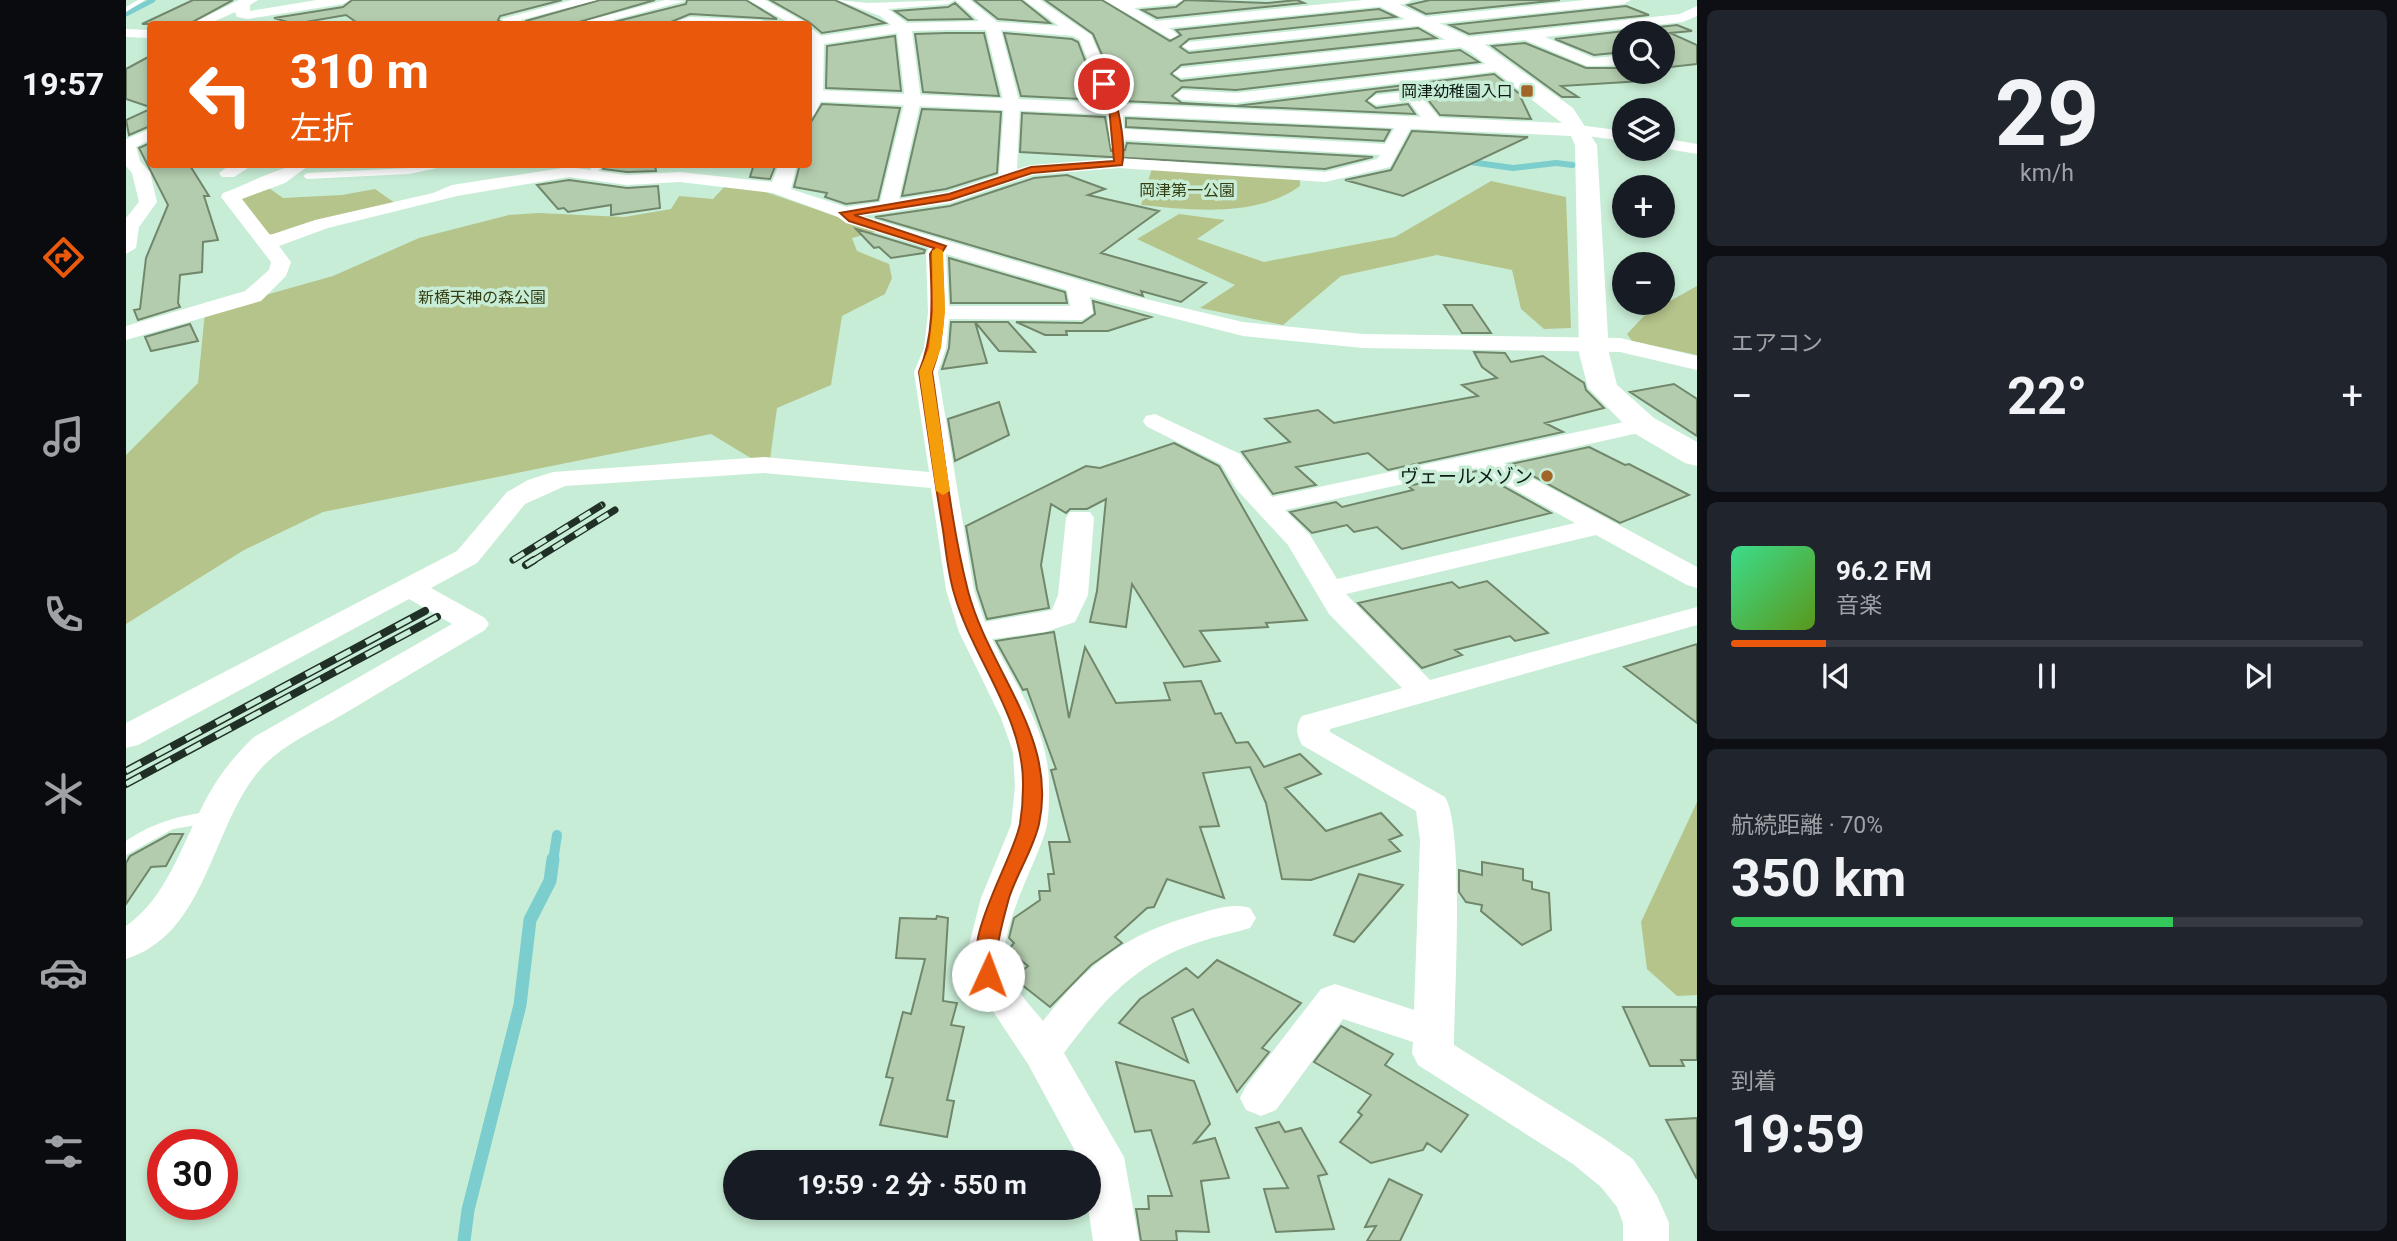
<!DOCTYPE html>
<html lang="ja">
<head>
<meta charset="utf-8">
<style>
  body { margin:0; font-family:Roboto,"Noto Sans JP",sans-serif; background:#20242c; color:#f1f3f6; height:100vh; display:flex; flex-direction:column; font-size:26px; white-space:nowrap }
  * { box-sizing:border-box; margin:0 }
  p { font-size:23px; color:#9ea1a6 }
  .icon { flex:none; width:38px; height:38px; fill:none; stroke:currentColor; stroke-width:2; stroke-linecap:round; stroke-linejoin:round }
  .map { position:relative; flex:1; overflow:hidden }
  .details { display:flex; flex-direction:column; gap:10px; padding:10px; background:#0d0f14; width:700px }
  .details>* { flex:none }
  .hud { position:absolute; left:21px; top:21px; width:665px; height:147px; border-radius:7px; box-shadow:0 4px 10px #0003; background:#ea580c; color:#fff; overflow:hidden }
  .tools { position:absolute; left:1486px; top:21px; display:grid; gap:14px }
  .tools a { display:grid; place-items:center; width:63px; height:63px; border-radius:50%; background:#171b24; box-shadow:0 4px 10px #0003; font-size:35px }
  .speed { position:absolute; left:21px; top:1129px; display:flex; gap:14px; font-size:35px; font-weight:700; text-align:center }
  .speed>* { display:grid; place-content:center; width:91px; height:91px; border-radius:50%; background:#171b24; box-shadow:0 4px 10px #0003; line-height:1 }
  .speed .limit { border:10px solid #d22; background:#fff; color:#111 }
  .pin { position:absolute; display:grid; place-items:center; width:60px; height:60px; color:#fff; margin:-30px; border:4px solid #fff; border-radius:50%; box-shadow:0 2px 7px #0007 }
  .me { position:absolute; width:77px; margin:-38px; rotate:2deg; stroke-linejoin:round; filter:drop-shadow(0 0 5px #0008) }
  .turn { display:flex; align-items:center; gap:24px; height:147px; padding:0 28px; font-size:32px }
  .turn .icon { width:91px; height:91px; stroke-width:2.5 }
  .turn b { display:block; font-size:49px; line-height:60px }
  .big { font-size:52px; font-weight:700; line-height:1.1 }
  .details .widget { flex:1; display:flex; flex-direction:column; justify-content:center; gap:10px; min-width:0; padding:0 24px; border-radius:10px; background:#20242c }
  .details .dial { align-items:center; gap:0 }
  .dial b { font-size:91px; line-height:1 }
  .song { display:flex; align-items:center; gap:21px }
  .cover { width:84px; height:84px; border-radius:10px; background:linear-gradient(135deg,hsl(150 70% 55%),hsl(90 70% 35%)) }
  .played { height:7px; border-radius:4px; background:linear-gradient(90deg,#ea580c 15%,#363941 15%) }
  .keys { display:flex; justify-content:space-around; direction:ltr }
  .heat { display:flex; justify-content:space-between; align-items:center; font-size:38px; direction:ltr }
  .charge { height:10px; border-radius:5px; background:linear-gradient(90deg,#34c759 70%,#363941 0) }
  .trip { position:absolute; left:597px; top:1150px; width:378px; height:70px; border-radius:35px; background:#171b24; box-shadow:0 4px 10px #0003; font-weight:700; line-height:70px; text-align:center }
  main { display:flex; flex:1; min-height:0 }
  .menu { display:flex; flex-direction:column; width:126px; justify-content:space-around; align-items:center; background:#090b0e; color:#9ea1a6 }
  .menu .icon { width:49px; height:49px }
  .menu .selected { color:#ea580c }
  .menu b { font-size:32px; color:#f1f3f6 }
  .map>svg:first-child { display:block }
  .green { fill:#b5c48b }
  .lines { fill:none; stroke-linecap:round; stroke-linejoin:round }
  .stream-far3 { stroke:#7ccdce; stroke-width:5 }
  .stream-far2 { stroke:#7ccdce; stroke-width:6 }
  .stream-far1 { stroke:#7ccdce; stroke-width:10 }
  .stream { stroke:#7ccdce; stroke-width:13 }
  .building { fill:#b4ccae; stroke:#71876b; stroke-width:2 }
  .lane { fill:#fff; fill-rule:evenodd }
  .street { fill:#fff; fill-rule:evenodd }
  .secondary { fill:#fff; fill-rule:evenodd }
  .rail-far1-casing { stroke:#203027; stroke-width:7 }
  .rail-casing { stroke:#203027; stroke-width:8 }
  .rail-far1 { stroke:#c8edd6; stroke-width:4.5; stroke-dasharray:13; stroke-linecap:butt }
  .rail { stroke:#c8edd6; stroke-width:5; stroke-dasharray:17; stroke-linecap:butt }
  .route { fill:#ea580c; stroke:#983908; stroke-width:2 }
  .slow { fill:#f59e0b }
  .poi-dot { fill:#a26529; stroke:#c8edd6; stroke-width:2.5 }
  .labels { text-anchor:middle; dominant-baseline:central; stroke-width:7; stroke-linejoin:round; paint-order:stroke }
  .far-poi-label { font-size:16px; fill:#0d1b13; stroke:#c8edd6; text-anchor:end }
  .far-park-label { font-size:16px; fill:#353e13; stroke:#c8edd6 }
  .poi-label { font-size:19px; fill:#0d1b13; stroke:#c8edd6; text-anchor:end }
</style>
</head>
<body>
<main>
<nav class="menu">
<b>19:57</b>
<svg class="icon selected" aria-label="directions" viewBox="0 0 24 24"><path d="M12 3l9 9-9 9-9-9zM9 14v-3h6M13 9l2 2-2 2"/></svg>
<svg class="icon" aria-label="music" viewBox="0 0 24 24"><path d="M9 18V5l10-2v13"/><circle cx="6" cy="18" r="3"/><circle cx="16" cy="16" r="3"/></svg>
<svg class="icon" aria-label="phone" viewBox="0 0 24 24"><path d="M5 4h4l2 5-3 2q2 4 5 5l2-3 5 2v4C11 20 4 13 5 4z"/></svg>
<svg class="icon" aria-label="climate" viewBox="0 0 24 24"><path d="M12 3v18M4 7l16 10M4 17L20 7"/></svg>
<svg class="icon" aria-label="car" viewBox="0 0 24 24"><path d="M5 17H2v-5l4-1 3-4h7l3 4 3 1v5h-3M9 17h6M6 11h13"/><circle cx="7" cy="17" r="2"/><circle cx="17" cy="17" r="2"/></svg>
<svg class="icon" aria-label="filters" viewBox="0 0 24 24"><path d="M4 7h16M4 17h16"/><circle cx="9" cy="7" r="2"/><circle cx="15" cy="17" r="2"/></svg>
</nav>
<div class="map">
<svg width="1571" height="1241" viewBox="0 0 1571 1241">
  <rect width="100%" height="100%" fill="#c8edd6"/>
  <!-- green -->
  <path class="green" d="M1026 168 1174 179V186C1130 218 1065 210 1015 205Z
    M1365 181 1440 197 1445 328 1418 329 1395 309 1386 270 1311 255 1215 276 1157 325 1074 308 1109 285 1011 239 1053 214 1099 220 1071 239 1138 262 1269 237Z
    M140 186 157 198 216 195 249 189 269 203 154 234H140L111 197Z
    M599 186 631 189 753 231 726 238 731 251 763 264 766 278 759 294 716 316 705 385 651 408 644 459 628 460 585 434 197 512 118 550 0 624V455L72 383 79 312 207 276 293 238 383 215 412 213 498 217 545 209 553 196 587 199Z
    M1571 286V355L1506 341 1501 334 1519 315Z
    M1571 802V995L1551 996 1521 969 1515 922Z"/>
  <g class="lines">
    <!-- stream-far3 -->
    <path class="stream-far3" d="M0 14 27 0"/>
    <!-- stream-far2 -->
    <path class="stream-far2" d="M1337 161 1387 168 1430 163 1447 165"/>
    <!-- stream-far1 -->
    <path class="stream-far1" d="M427 861 431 835"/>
    <!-- stream -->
    <path class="stream" d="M338 1241 342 1210 394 1005 404 920 424 881 427 859"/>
  </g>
  <!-- building -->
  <path class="building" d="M67 0H107L63 24H16Z
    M226 0H436L374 16 372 20 378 24H233L220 15 168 24 148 18 217 7Z
    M474 0H529L446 24H401L400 21Z
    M561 0H620L651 19 564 14 540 24H480L560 4Z
    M644 0H709L759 23 696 33 683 22Z
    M848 0H895L924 23 872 19Z
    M919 0H976L1044 41 1055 35 1050 30 1253 9 1270 17 1063 39 1054 47 1063 53 1292 28 1310 38 1055 65 1045 74 1055 81 1334 50 1353 62 1110 90 1056 87 1046 96 1056 103 1110 106 1368 74 1399 98H1395L1405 119 1314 115 1295 91 1287 88 1250 92 1240 101 1250 108 1282 104 1289 114 996 101 967 34Z
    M1059 0 1141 3 1171 0 1178 3 1031 18 1016 10 1050 7Z
    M1304 0H1434L1300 14 1282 5Z
    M829 3 846 19 782 20 769 11 822 7Z
    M1500 6 1523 15 1343 34 1324 25Z
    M1551 25 1566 31 1544 33 1571 45V64L1536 68V33H1498V52L1468 55 1429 39Z
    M821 33H858L873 96 797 92 789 34Z
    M878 33 946 39 952 42 974 100 895 96Z
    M769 36 775 91 700 88 701 46Z
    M1399 43 1460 68H1498V72L1510 73 1499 74 1517 81 1435 86 1452 97H1436L1366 46Z
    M24 56V107L0 99V69Z
    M696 104 774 108 752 200 720 204 699 197 701 193 668 187 674 164H682V127Z
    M24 109V126L3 135 0 120Z
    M796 109 875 112 871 173 820 189 776 196Z
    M896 113 979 117 985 151 999 150 1001 143 1247 157 1199 169 894 152Z
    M1000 118 1264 130 1258 141 1000 127Z
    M1286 131 1402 137 1277 196 1219 180 1265 170Z
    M24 143V164H63L83 196H78L92 240 77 242 76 272 54 275 52 303 54 307 12 320 8 310 14 309 20 258 42 205 13 148Z
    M479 164H529L530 171 501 172 477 169Z
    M628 164H650L644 179 624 177Z
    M941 175 979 189 962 195 1033 211 975 253 1080 283 1055 302 1015 291 1017 296 749 217 824 206 908 178Z
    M443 180 501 188 532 186 534 208 485 215V205L442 212 438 208 432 209 411 185Z
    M730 229 799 250 798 253 765 258 753 247 748 248Z
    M823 258 939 292 941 303H825Z
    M967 301 1025 317 982 331H940L941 335H919L890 322 956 323 969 314Z
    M1318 305H1346L1365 333H1336Z
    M825 322H849L861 363 816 369 823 348Z
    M849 322H882L909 352 873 351Z
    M64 324 72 341 25 351 19 337Z
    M1348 352 1379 353 1385 362 1417 356 1458 383 1460 390 1478 408 1419 423 1437 432 1262 470 1242 453 1170 467 1190 485 1147 494 1116 452 1164 442 1139 419 1192 410 1208 423 1352 396 1336 385 1371 378 1356 367Z
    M1548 384 1571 399V436L1504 392Z
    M873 402 883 435 829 461 822 419Z
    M1048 443 1093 466 1181 620 1140 623 1142 627 1074 631 1094 661 1058 667 1006 584 1000 627 964 622 971 591 980 499 961 509H944L940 513 925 504 915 565 923 608 861 619 851 589 840 526 960 466 974 468Z
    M1463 447 1499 465 1503 464 1563 495 1494 523 1385 464Z
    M1350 471 1425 513 1276 549 1251 527 1228 532 1221 525 1186 533 1164 512 1210 502 1216 507 1287 490 1282 486Z
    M1361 581 1422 633 1389 641 1384 636 1329 650 1336 655 1296 668 1232 603 1326 582 1333 588Z
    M928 632 943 718 959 647 990 703 1044 700 1038 683 1075 681 1089 714 1095 713 1110 743 1122 742 1138 767 1174 754 1195 774 1159 788 1200 831 1255 813 1276 835 1263 840 1274 851 1185 880 1156 879 1140 803 1124 767 1077 773 1093 826 1074 827 1098 898 1041 879 1028 907 1021 908 989 937 996 943 965 965 924 1007 887 978 902 966 882 950 888 943 883 938 888 918 914 900 913 891H924L922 874H928L923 842H944L925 770 930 769 901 689 897 690 870 641Z
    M1571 644V723L1498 667Z
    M44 834H57L40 866 25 867 0 904V863L4 856Z
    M1356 862 1397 869V880L1406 882V889L1423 893 1425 930 1396 945 1355 911 1356 905 1340 902 1333 892V870L1356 875Z
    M1233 874 1277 885 1228 942 1208 935Z
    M811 916 822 918 817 1001 831 1003 825 1025 838 1027 821 1100 828 1101 821 1137 754 1125 767 1078 760 1077 777 1012 785 1014 799 959 770 958 774 918 810 919Z
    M1091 960 1175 1003 1136 1048 1143 1052 1111 1092 1067 1009 1046 1018 1062 1062 993 1023 1014 999 1060 968 1072 978Z
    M1497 1007H1571V1060H1555L1558 1066H1524Z
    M1215 1026 1267 1054 1259 1065 1342 1115 1315 1152 1301 1143 1297 1150 1245 1163 1214 1142 1236 1115 1232 1112 1245 1095 1188 1062Z
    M990 1062 1068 1081 1084 1124 1068 1143 1089 1138 1103 1178 1075 1181 1083 1232 1050 1231 1051 1241H1015L1010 1209H1023L1022 1196H1046L1025 1130 1009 1132Z
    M1571 1118V1179L1540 1120Z
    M1153 1122 1159 1132 1175 1128 1201 1174 1192 1176 1208 1229 1150 1232 1138 1189 1162 1188 1130 1128Z
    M1263 1179 1296 1195 1274 1241H1241L1250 1226 1239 1227Z"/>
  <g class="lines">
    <!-- lane -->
    <path class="lane" d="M12 0H19L0 12V7Z
      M307 164H330L283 174 181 179 177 176 181 173 283 168Z
      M468 164H477L468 177H462L461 175Z
      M88 811 94 813 96 817 94 821 47 829 0 855V841C28 822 55 815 88 811Z"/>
    <!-- street -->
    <path class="street" d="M113 0H132L124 5V11L191 0H224L217 4 122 19 111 17 109 12 83 24H65Z
      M446 0H471L395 20 399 24H382L375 19Z
      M539 0 559 1 472 24H449Z
      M622 0H639L682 24H665Z
      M711 0 742 3 829 0 822 4 762 9 781 23 853 21 829 0H844L871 22 933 26 898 0H914L965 35 996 107 998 129 1259 144 1273 120 1279 119 1287 124 1264 167 1199 182 993 168 907 175 824 203 737 216 1007 296 1117 322 1237 334 1494 338 1571 356V370L1494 352 1237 348 1117 336 964 297 967 313 956 320 823 319 820 348 812 372 848 590 859 622 926 610 932 595 940 518 944 512H964L968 518 962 595 949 622 919 632 866 639C890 685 924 733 923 787 923 799 923 813 921 825 913 862 866 935 882 973 889 990 906 1007 917 1021 963 962 1000 934 1072 914 1090 909 1106 903 1124 908L1130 918 1124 928C1104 934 1082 938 1062 946 1005 967 973 1006 938 1053L998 1157 1013 1241H967L962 1208V1162H955L902 1064 843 975V945L855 898 885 825 889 786 887 752 875 718 833 632 820 590 805 488 638 473 439 486 399 504 351 563 305 588 359 618 363 624 359 630C311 658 263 687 216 715 187 732 153 746 132 772 85 829 80 934 0 959V926C40 898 54 849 76 807 89 780 106 758 128 737L326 624 283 599 12 745 0 748V723L331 551 381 492 402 480 427 472 638 457 803 472 788 372 798 348 802 312 800 254 803 248 720 223 712 217 647 193 554 182 501 185 443 177 331 196 202 228 153 246 165 262 160 276 135 301 0 340V326L119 291 143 270 145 262 95 197 97 193C126 183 155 164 185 164L159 183 116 199 144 235 189 220 307 193 326 185 443 167 501 175 554 172 646 182 653 164H671L665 189 720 207 754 202 779 100 771 33 698 44 697 96 688 115 682 117V26L695 36 765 25 754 16ZM821 30H860L878 104 873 175 821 192 773 199 795 100 786 31ZM875 30 947 36 954 40 980 107 985 148H997L999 140 1254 155 1251 159 1199 172 993 158 905 165 891 169 894 104ZM820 254 941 290 944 306H823Z
      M978 0H1057L1050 4 1008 8 1030 21 1238 0H1286L1279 4 1043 28 1052 35 1045 39Z
      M1459 0H1505L1498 4 1063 50 1056 46 1063 42Z
      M1571 6V16L1557 22 1419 37 1468 58 1498 55V65L1461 66 1399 40 1055 78 1047 73 1055 68 1554 14Z
      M564 17 635 20 642 24H543Z
      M0 29 24 30V38L0 37Z
      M1376 62 1381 64V70L1110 103 1056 100 1048 95 1056 90 1110 93Z
      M1287 91 1293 93 1315 120 1317 124 1315 128H1303L1283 101 1250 105 1242 100 1250 95Z
      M1453 125 1498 131V141L1447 134 1445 130 1447 126Z
      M24 129V140L10 147 14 161 24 172 31 202 13 227 10 248 0 254V218L13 202 6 173 0 166V139Z
      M1536 138 1571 144V154L1536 148Z
      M105 164H128L108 177H96L93 173Z
      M1029 414 1114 454 1146 497 1517 418 1526 420 1529 425 1526 430 1517 432 1378 463 1571 567V588L1561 585 1470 535 1220 594 1304 680 1571 607V625L1204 729V732L1319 797C1339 830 1328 999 1328 1045L1477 1138 1507 1159 1531 1196 1543 1223V1241H1497V1223L1491 1207 1475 1187 1447 1164 1292 1065 1286 1053 1287 1042 1217 1019 1150 1110 1135 1116 1120 1110 1114 1098 1120 1086 1195 989 1209 984 1288 1010 1294 840 1290 811 1176 745C1170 734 1169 726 1176 716L1276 688 1203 614 1162 545 1111 490 1095 464 1020 426 1017 421 1020 416ZM1350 468 1449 523 1211 579 1184 535 1159 510Z"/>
    <!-- secondary -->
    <path class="secondary" d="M1241 0H1264L1358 44 1447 108 1471 145 1483 353 1491 385 1528 418 1571 442V466L1559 463 1506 432 1462 388 1453 353 1449 145 1445 136 682 101V91L689 90 1436 123 1344 52Z"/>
    <defs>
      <path id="rail-far1" d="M387 560 476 505
        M405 562 489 510"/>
      <path id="rail" d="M400 565 408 560
        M0 771 299 611
        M0 784 311 617"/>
    </defs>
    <!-- rail-far1 casing -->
    <use href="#rail-far1" class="rail-far1-casing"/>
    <!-- rail casing -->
    <use href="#rail" class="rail-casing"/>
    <!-- rail-far1 -->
    <use href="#rail-far1" class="rail-far1"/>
    <!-- rail -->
    <use href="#rail" class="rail"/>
  </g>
  <!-- route -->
  <path class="route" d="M978 82C993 92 1000 148 996 165L906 173 824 200 728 215 820 246 815 254C818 295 821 332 806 372 817 444 824 520 842 591 863 671 932 737 913 824 907 850 891 873 883 898 879 913 874 930 872 945 871 957 875 970 869 981H855C833 941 886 863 894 824 896 812 897 798 897 787 899 717 846 658 828 593 822 573 820 551 817 530 808 477 801 424 793 372 809 333 806 295 804 254L808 248 723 221 714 213 823 194 905 167 988 161 983 107 974 84Z"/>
  <!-- slow -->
  <path class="slow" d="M811 248 817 251 819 312 815 348 806 372 824 491 817 495 810 491 793 372 803 348 807 312 806 251Z"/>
  <!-- markers -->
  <g class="poi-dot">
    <rect x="1394" y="84" width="14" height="14" rx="3.5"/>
    <circle cx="1421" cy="476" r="7"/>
  </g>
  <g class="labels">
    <!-- far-poi labels -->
    <g class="far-poi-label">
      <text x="1387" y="91">岡津幼稚園入口</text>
    </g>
    <!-- far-park labels -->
    <g class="far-park-label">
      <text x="1061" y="190">岡津第一公園</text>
      <text x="356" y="297">新橋天神の森公園</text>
    </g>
    <!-- poi labels -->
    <g class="poi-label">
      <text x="1407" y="476">ヴェールメゾン</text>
    </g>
  </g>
</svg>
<div class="tools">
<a><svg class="icon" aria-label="search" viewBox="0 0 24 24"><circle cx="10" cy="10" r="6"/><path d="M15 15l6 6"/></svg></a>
<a><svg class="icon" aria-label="layers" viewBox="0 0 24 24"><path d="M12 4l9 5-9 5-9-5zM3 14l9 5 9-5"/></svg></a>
<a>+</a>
<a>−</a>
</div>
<div class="speed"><div class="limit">30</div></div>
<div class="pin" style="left:978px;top:84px;background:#d93025"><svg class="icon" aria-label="arrive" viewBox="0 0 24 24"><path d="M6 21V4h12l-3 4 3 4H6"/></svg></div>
<svg class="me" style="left:862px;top:975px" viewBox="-20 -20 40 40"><circle r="19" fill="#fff"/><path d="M0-13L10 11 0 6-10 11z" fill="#ea580c"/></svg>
<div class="trip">19:59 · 2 分 · 550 m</div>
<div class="hud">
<div class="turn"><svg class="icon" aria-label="left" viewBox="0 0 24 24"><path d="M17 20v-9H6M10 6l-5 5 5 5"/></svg><div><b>310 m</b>左折</div></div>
</div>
</div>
<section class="details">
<div class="widget dial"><b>29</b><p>km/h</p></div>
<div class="widget"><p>エアコン</p>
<div class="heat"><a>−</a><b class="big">22°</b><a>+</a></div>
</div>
<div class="widget">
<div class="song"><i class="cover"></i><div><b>96.2 FM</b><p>音楽</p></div></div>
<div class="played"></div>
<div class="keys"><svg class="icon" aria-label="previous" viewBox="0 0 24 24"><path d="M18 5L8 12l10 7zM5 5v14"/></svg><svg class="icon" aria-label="pause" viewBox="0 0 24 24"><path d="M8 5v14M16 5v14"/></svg><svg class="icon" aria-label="next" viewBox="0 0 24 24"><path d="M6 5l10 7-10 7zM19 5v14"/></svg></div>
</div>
<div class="widget"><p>航続距離 · 70%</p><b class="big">350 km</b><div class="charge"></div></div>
<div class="widget"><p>到着</p><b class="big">19:59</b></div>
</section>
</main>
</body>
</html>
